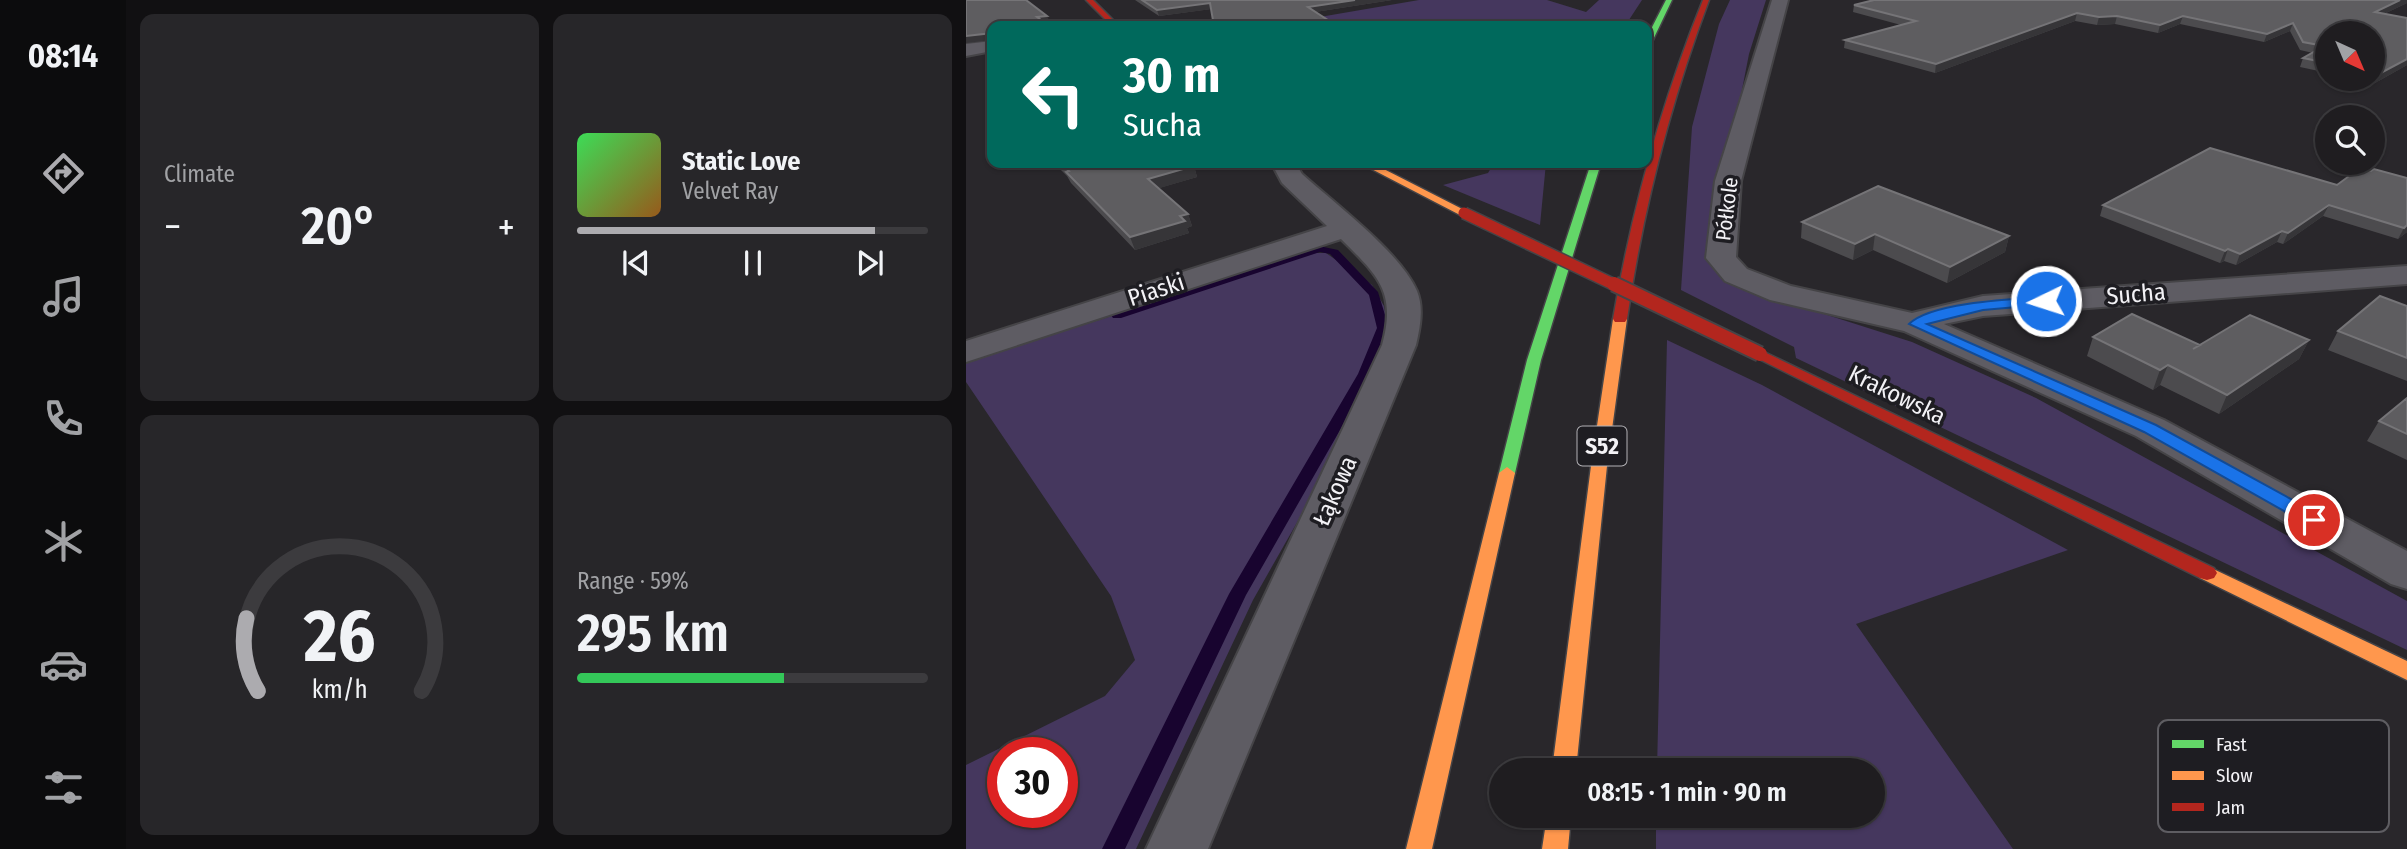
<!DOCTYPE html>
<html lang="en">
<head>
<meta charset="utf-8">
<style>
  body { margin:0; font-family:"Fira Sans Condensed",sans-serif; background:#272629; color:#f1f3f6; height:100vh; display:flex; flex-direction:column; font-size:26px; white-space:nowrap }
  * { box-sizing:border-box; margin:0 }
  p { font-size:23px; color:#a1a2a5 }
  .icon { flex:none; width:38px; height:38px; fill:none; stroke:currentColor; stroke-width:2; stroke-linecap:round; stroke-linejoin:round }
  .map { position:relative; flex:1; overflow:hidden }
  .sheet { display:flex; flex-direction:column; gap:14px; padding:14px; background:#111012; width:840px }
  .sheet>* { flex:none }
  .top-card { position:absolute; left:21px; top:21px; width:665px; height:147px; border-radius:14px; box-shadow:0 2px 5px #0004,0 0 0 2px #3c3b3e; background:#00695c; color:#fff; overflow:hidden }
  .needle { width:46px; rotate:136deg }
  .buttons { position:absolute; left:1349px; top:21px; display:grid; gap:14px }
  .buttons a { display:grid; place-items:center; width:70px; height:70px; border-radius:50%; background:#1f1d20; box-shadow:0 2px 5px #0004,0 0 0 2px #3c3b3e; font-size:35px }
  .speed { position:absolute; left:21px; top:737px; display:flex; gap:14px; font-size:35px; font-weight:700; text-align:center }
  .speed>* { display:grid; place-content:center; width:91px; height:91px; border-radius:50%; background:#1f1d20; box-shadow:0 2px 5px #0004,0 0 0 2px #3c3b3e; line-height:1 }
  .speed .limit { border:10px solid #d22; background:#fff; color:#111 }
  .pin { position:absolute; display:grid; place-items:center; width:60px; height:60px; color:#fff; margin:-30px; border:4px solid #fff; border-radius:50%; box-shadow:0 2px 7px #0007 }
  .me { position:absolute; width:77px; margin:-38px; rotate:266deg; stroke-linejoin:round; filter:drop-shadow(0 0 5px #0008) }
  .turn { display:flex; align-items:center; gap:24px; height:147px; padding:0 21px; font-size:32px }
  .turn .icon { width:91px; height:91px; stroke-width:2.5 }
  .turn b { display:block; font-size:49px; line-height:60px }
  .big { font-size:52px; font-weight:600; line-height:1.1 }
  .sheet .widget { flex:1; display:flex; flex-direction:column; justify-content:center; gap:10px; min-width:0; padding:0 24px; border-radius:14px; background:#272629 }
  .sheet .dial { align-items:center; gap:0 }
  .dial svg { height:182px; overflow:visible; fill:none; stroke:#3c3b3e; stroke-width:7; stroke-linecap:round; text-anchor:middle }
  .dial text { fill:#f1f3f6; stroke:none }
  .song { display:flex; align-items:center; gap:21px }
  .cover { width:84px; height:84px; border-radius:10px; background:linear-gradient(135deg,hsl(130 70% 55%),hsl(30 70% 35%)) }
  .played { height:7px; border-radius:4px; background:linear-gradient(90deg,#acabaf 85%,#3c3b3e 85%) }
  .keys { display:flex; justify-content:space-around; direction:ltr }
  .heat { display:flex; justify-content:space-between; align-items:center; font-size:38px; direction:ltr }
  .charge { height:10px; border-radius:5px; background:linear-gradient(90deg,#34c759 59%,#3c3b3e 0) }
  .sheet .tiles { flex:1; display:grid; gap:14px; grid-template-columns:repeat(2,1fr) }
  .trip { position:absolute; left:523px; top:758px; width:396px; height:70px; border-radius:35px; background:#1f1d20; box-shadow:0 2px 5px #0004,0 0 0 2px #3c3b3e; font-weight:600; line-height:70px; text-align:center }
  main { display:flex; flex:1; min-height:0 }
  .dock { display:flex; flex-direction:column; width:126px; justify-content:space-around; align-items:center; background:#0c0c0d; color:#a1a2a5 }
  .dock .icon { width:49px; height:49px }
  .dock .active { color:#acabaf }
  .dock b { font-size:32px; color:#f1f3f6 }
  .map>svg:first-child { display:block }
  .green { fill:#45375e; fill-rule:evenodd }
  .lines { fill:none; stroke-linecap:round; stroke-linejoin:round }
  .stream { fill:#18042f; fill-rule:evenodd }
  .street-casing { stroke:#454447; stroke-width:4 }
  .fast-casing { stroke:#454447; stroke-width:3 }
  .slow-casing { stroke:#454447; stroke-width:3 }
  .jam-casing { stroke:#454447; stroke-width:3 }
  .street { fill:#5e5c63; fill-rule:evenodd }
  .fast { fill:#63d668; fill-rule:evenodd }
  .slow { fill:#ff974d; fill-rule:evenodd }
  .jam { fill:#b3261e; fill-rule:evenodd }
  .jam-bridge-far1-casing { stroke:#454447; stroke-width:14; stroke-linecap:butt }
  .jam-bridge-casing { stroke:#454447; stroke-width:18; stroke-linecap:butt }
  .jam-bridge-far1 { stroke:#b3261e; stroke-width:11 }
  .jam-bridge { stroke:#b3261e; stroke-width:14 }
  .wall { fill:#4c4b4e }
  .shaded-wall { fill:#363538 }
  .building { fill:#5e5d60; stroke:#757477; stroke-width:2 }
  .route { fill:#1a73e8; stroke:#114b97; stroke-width:2 }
  .labels { text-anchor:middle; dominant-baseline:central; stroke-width:7; stroke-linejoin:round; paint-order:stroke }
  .far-street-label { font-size:21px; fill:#f3f2f6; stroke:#1e1d22 }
  .shield { fill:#1e1d22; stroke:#b3b2b6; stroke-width:2 }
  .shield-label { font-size:23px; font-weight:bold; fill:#f3f2f6 }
  .street-label { font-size:24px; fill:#f3f2f6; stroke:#1e1d22 }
  .key { fill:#1e1d22; stroke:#5e5d62; stroke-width:2 }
  .key-label { font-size:19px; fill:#f3f2f6 }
</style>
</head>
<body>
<main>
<nav class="dock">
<b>08:14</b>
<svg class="icon active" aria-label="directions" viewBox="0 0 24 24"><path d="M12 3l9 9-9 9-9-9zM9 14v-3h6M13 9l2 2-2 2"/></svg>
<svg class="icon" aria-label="music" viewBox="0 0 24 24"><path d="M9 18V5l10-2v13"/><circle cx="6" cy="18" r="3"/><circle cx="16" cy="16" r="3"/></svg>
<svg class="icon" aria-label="phone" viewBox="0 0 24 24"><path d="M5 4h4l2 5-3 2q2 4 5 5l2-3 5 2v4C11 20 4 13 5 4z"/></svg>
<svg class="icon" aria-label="climate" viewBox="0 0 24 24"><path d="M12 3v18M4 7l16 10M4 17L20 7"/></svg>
<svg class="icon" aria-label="car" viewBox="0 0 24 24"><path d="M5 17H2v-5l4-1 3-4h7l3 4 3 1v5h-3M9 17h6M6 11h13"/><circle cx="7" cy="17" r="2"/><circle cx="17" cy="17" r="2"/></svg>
<svg class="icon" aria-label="filters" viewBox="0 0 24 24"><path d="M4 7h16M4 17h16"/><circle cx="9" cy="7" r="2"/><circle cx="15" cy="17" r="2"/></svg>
</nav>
<section class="sheet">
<div class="tiles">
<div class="widget"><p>Climate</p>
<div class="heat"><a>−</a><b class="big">20°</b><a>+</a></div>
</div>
<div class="widget">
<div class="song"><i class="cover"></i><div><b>Static Love</b><p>Velvet Ray</p></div></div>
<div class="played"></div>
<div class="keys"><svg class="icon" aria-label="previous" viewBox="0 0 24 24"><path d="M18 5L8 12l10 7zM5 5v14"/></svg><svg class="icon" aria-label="pause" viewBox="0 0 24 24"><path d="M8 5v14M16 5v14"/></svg><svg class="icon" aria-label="next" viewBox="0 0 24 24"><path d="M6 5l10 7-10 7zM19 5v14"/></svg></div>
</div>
<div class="widget dial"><svg viewBox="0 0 100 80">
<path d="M14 69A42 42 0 1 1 86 69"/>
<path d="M14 69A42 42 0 0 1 9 37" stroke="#acabaf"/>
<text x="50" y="56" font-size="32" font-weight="700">26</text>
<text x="50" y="72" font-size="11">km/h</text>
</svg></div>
<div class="widget"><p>Range · 59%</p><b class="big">295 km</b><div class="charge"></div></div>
</div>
</section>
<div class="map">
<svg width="1441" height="849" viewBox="0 0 1441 849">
  <rect width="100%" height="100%" fill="#29272b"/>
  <!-- green -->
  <path class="green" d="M453 0H581L620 12 633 0H676L659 26H520L502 20 468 26H301Z
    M764 0H800L783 54 742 263 764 279 808 298 946 342 1070 398 1441 601V650L830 358 828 347 715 290 726 127 753 24Z
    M528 163H580L574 225 477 185 522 173Z
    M345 253H360L406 285 418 306 424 341 379 438 287 600 170 849H0V765L139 696 169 660 145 596 0 382V362ZM37 752H96V812H37Z
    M701 340 796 385 1102 550 890 624 1047 849H690V816H906V770H691Z"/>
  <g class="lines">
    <!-- stream -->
    <path class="stream" d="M353 246 372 250 412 292 423 328 406 374 280 595 159 849H136L263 594 392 374 411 328 403 295 364 254 354 252 155 318H147L145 315 147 312Z"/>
    <defs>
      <path id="street" d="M806 0H822L775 181 770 257 781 269 825 286 946 313 1017 296 1441 266V284L1017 316 978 324 1198 420 1441 551V589L1425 584 1170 436 938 331 804 300 759 281 740 258 749 181Z
        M26 41V51L0 56V44Z
        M311 163H337L333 169 336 174C368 203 434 252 451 291 458 308 454 328 450 345L242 849H180L416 345C431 291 411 275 375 239L0 362V341L361 226 316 183 308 168Z"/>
      <path id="fast" d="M700 0H706L685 44 681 46V37Z
        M625 163H635L575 360 549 473 547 477H535L533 473 561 360Z"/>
      <path id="slow" d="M394 163H406L504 213 494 215Z
        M654 315 661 319 641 466 610 770H586L625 466 647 319Z
        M541 467 549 473 466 849H440L533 473Z
        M1241 566 1441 661V680L1234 578 1231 573 1234 568Z
        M581 816H605L602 849H576Z"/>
      <path id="jam" d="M120 0H127L153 26H146Z
        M737 0H743C704 104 677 209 661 319L659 322H649L647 319C666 209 695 104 737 0Z
        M794 350 1248 568 1251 573 1248 578 1241 580 1234 578 789 357 787 354 789 351Z"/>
    </defs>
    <!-- street casing -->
    <use href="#street" class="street-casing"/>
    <!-- fast casing -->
    <use href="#fast" class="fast-casing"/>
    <!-- slow casing -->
    <use href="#slow" class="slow-casing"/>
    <!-- jam casing -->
    <use href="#jam" class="jam-casing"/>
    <!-- street -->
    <use href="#street" class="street"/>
    <!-- fast -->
    <use href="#fast" class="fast"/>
    <!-- slow -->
    <use href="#slow" class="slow"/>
    <!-- jam -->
    <use href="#jam" class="jam"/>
    <defs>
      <path id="jam-bridge-far1" d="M498 213 651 286"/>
      <path id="jam-bridge" d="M648 284 794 354"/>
    </defs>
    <!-- jam-bridge-far1 casing -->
    <use href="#jam-bridge-far1" class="jam-bridge-far1-casing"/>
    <!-- jam-bridge casing -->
    <use href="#jam-bridge" class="jam-bridge-casing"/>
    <!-- jam-bridge-far1 -->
    <use href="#jam-bridge-far1" class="jam-bridge-far1"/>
    <!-- jam-bridge -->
    <use href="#jam-bridge" class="jam-bridge"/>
  </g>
  <!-- wall -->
  <path class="wall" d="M169 0H426L349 12 245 9 193 16Z
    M1441 0V3L1418 14 1441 18V65L1409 83 1390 79H1407V33H1362V73L1334 67 1337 58 1347 53 1334 50 1324 31 1298 42 1214 24 1192 33 1149 24 1131 25 1109 21 969 73 878 48 879 40 935 25 887 12 888 5Z
    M88 163H223L228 166 231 177 193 188 222 214 226 226 221 228 223 233 169 250 105 183 101 176Z
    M1405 171 1441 178V232L1432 239 1357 216 1317 244 1311 242 1270 265 1258 261 1254 263 1134 216 1137 205 1371 185Z
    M836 222 1043 236 1039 252 981 283 907 250 887 260 835 238Z
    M1441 306V381L1362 350 1372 331Z
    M1127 337 1234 345 1343 340 1333 359 1253 414 1194 385 1187 390 1121 356Z
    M1441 398V460L1401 441 1413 421Z"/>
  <!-- shaded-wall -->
  <path class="shaded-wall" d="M389 0H426L343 13 342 7Z
    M1434 0H1441V3L1405 20 1409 12Z
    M244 3 246 9 193 16 191 10Z
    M1111 13 1109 21 969 73 970 64Z
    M81 16 84 22 73 23 71 17Z
    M1151 16 1149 24 1131 25 1133 17Z
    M1217 16 1214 24 1192 33 1194 25Z
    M1327 23 1324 31 1298 42 1301 34Z
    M26 33V40L0 43V36Z
    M1441 59V65L1409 83 1413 74Z
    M228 166 231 177 187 190 182 179Z
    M1363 205 1357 216 1317 244 1322 233Z
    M222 214 226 226 221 228 223 233 169 250 164 237Z
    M1441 225V232L1432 239 1438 228Z
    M1316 231 1311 242 1270 265 1274 254Z
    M909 234 907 250 887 260 889 244Z
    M1043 236 1039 252 981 283 984 267Z
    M1262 249 1258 261 1254 263 1259 251Z
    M1343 340 1333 359 1253 414 1261 395Z
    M1202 365 1194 385 1187 390 1194 370Z"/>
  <!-- building -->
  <path class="building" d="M0 0H60L81 16 71 17 82 25 74 26H26V33L0 36Z
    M176 0H389L342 7 371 26H248L244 3 191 10Z
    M908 0H1434L1409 12 1441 18V59L1413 74 1407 73V33H1362V63L1337 58 1358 46 1337 42 1327 23 1301 34 1217 16 1194 25 1151 16 1133 17 1111 13 970 64 879 40 950 21 888 5Z
    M1244 148 1371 185 1394 168 1405 171 1408 169 1441 178V225L1438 228 1363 205 1322 233 1316 231 1274 254 1262 249 1259 251 1137 205Z
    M95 163H223L228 166 182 179 222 214 214 216 219 221 164 237 100 172 103 171Z
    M912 186 1043 236 984 267 909 234 889 244 836 222Z
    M1414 296 1441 306V358L1372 331Z
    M1166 314 1234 345 1227 349 1284 315 1343 340 1261 395 1202 365 1194 370 1127 337Z
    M1441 398V434L1413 421Z"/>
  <!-- route -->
  <path class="route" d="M1080 297 1085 298V304L1017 310 961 324 1190 425 1354 515 1357 520 1354 524H1341L1178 432 943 324C965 302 1048 299 1080 297Z"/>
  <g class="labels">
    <!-- far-street labels -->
    <g class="far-street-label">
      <text transform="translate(761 209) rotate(-83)">Półkole</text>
    </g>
    <!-- shield labels -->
    <rect class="shield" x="611.5" y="426.5" width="49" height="39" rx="5"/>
    <g class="shield-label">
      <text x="636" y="446">S52</text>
    </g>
    <!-- street labels -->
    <g class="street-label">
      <text transform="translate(190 290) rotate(-18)">Piaski</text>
      <text transform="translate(1170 294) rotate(-5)">Sucha</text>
      <text transform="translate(931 395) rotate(26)">Krakowska</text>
      <text transform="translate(369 491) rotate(-66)">Łąkowa</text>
    </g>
  </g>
  <!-- legend -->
  <rect x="1192" y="720" width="231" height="112" rx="10" class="key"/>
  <rect x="1206" y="740" width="32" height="8" fill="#63d668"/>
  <rect x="1206" y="771" width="32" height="9" fill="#ff974d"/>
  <rect x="1206" y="803" width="32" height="8" fill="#b3261e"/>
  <g class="key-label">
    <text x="1250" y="751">Fast</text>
    <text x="1250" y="782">Slow</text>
    <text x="1250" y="814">Jam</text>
  </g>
</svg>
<div class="buttons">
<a><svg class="needle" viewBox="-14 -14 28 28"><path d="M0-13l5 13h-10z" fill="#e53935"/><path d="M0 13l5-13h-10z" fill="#a1a2a5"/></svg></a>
<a><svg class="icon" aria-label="search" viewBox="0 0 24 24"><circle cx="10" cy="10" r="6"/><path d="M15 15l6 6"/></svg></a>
</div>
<div class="speed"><div class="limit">30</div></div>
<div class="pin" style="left:1348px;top:520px;background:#d93025"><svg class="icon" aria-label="arrive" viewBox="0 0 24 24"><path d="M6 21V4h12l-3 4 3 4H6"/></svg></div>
<svg class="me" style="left:1080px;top:301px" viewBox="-20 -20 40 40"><circle r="17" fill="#1a73e8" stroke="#fff" stroke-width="3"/><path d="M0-11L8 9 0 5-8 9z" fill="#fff"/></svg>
<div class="trip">08:15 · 1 min · 90 m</div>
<div class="top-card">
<div class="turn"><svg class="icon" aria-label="left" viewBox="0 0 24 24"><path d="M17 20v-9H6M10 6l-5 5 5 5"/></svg><div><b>30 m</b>Sucha</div></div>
</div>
</div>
</main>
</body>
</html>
